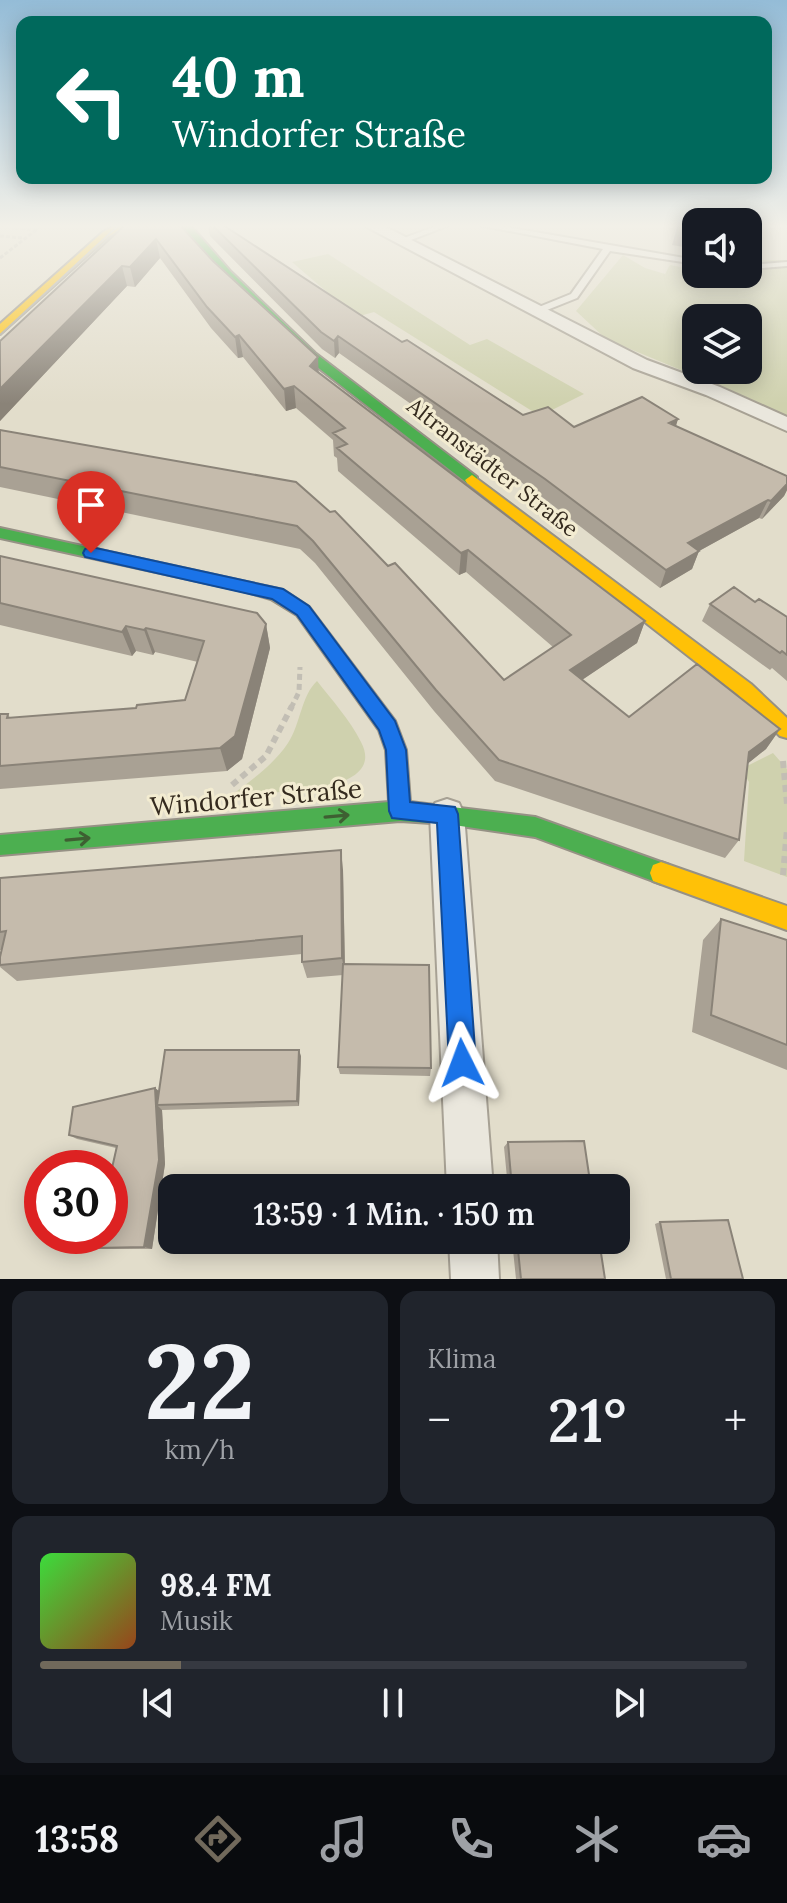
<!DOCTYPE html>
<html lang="de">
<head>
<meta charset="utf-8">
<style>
  body { margin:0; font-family:Lora,serif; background:#20242c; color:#f1f3f6; height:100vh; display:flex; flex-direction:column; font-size:30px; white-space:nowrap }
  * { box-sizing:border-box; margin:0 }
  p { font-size:26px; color:#9ea1a6 }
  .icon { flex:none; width:44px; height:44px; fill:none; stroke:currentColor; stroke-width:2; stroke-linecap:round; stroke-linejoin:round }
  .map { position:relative; height:1279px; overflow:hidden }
  .side { display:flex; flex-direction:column; gap:12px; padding:12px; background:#0d0f14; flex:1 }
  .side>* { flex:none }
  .guide { position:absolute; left:16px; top:16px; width:756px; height:168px; border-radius:16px; box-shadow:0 4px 20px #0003; background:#00695c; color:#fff; overflow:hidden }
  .buttons { position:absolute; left:682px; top:208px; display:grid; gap:16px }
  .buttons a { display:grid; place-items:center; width:80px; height:80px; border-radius:16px; background:#171b24; box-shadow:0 4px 20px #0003; font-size:40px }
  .speed { position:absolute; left:24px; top:1150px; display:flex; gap:16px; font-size:40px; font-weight:700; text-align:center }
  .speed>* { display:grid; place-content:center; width:104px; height:104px; border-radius:50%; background:#171b24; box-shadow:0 4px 20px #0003; line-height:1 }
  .speed .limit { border:12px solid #d22; background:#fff; color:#111 }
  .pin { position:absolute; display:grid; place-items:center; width:68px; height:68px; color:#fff; margin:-82px -34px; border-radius:50% 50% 50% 0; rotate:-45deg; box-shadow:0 0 8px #0007 }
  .pin .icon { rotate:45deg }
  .me { position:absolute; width:88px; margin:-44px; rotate:357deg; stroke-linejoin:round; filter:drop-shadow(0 0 6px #0008) }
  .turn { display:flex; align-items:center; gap:28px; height:168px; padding:0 24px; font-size:36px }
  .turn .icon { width:104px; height:104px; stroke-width:2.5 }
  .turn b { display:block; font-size:56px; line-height:68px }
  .big { font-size:60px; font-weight:600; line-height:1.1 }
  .side .tile { flex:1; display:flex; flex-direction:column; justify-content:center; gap:12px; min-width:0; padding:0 28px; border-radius:16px; background:#20242c }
  .side .dial { align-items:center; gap:0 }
  .dial b { font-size:104px; line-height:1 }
  .song { display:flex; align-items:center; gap:24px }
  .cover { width:96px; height:96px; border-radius:12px; background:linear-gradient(135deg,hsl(120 70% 55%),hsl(20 70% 35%)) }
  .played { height:8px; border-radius:4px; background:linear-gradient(90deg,#71695b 20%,#363941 20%) }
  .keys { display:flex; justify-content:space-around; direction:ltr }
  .heat { display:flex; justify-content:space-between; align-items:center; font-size:44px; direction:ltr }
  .side .tiles { flex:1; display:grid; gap:12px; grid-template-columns:1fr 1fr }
  .tile:last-child { grid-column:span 2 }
  .trip { position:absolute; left:158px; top:1174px; width:472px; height:80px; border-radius:16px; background:#171b24; box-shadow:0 4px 20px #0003; font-weight:600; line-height:80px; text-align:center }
  .tabs { display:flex; height:128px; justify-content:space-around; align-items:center; background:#090b0e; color:#9ea1a6 }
  .tabs .icon { width:56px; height:56px }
  .tabs .current { color:#71695b }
  .tabs b { font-size:36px; color:#f1f3f6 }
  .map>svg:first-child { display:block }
  .green { fill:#cfd1ae; fill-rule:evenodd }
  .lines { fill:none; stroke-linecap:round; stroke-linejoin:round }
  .lane-casing { stroke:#a7a194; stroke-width:4 }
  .street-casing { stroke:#a7a194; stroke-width:4 }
  .fast-casing { stroke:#969185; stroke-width:4 }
  .slow-casing { stroke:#969185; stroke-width:4 }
  .path-far2 { stroke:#c2beb4; stroke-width:3; stroke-dasharray:4 2; stroke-linecap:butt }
  .path-far1 { stroke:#c2beb4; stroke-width:5; stroke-dasharray:6 4; stroke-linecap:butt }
  .path { stroke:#c2beb4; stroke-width:6; stroke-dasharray:7 5; stroke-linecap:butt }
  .lane { fill:#eae7dd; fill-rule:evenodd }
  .street { fill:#eae7dd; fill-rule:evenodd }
  .fast { fill:#4caf50; fill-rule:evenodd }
  .slow { fill:#ffc107; fill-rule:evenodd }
  .tram { stroke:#a9a69d; stroke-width:2 }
  .wall { fill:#a9a194 }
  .shaded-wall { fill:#8a8378 }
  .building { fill:#c5bbac; stroke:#8a8378; stroke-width:2 }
  .oneway { stroke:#3e5f32 }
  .route { fill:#1a73e8; stroke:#114b97; stroke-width:2 }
  .labels { text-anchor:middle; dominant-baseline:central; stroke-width:6; stroke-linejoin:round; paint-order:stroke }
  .street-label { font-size:22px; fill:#342a1e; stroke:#f3ecd1 }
  .near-street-label { font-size:26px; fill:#342a1e; stroke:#f3ecd1 }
</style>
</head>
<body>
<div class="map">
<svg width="787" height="1279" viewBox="0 0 787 1279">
  <rect width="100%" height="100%" fill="#e2ddcb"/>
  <!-- green -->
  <path class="green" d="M328 254 470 345 487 339 584 394 540 416 374 312 356 317 292 262Z
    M623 255 645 268 665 274 670 265 696 270V274L728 276 748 274V260H787V418L751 399 606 339 576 311ZM696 318H748V370H696Z
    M317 681C332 700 350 720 361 742 390 797 261 792 233 794 253 779 274 764 288 743 301 723 301 696 317 681Z
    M773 753 787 769V877L744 861 749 782 741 769Z"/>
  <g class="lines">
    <defs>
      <path id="lane" d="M439 225H450L403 243 396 241Z
        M478 225H495L696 260V264L610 251 577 298 537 314 534 313V309L571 294 603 249Z
        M787 262V266L748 269V265Z"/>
      <path id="street" d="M363 225H382L647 360 720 387 787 417V431L706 395 633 368Z
        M447 799 459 803 464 814 493 1188H447L430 814 435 803Z
        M449 1240H497L499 1279H451Z"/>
      <path id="fast" d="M180 225H190L231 272 315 353 477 477V483H467L307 359 223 276Z
        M0 528 283 590 309 607 395 721 406 750 410 802 535 817 669 865 672 873 669 881 661 884 535 837 447 824 400 821 0 855V835L389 802 386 750 379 730 297 615 271 599 243 591 0 538Z"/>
      <path id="slow" d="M116 225H128L109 236 0 334V324L103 232Z
        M472 475 751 684 787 718V738L780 736 737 694 467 483 465 480Z
        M661 862 787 906V930L653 881 650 873 653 865Z"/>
    </defs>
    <!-- lane casing -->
    <use href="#lane" class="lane-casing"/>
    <!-- street casing -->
    <use href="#street" class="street-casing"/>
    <!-- fast casing -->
    <use href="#fast" class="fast-casing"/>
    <!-- slow casing -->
    <use href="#slow" class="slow-casing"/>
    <!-- path-far2 -->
    <path class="path-far2" d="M16 225 13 228 36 230 42 225
      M0 226 13 228
      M0 236 23 238
      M0 258 36 230"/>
    <!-- path-far1 -->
    <path class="path-far1" d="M291 708 299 692 300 667"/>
    <!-- path -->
    <path class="path" d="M783 761 787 804
      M232 785 266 756 292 706
      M783 875 787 829"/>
    <!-- lane -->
    <use href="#lane" class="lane"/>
    <!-- street -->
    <use href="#street" class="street"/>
    <!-- fast -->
    <use href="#fast" class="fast"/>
    <!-- slow -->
    <use href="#slow" class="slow"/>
    <!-- tram -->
    <path class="tram" d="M0 335 119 225"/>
  </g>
  <!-- wall -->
  <path class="wall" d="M125 225H180L319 373 645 621 637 643 582 680 629 717 780 729 766 749 747 764 739 840 725 858 495 781 434 711 315 563 300 549 0 487V430L296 482 388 566 504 680 553 647 466 572 459 575 338 471 337 458 334 456 333 440 296 408 286 411 243 357 238 358 211 328 160 258 135 287 127 286 0 421V341Z
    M208 225H223L402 342 523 415 574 427H676L787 476V490L784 496 762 519 759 518 699 551 692 569 660 588 542 497 339 353 335 358 322 349 210 236Z
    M678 225H696V249L672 245Z
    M0 556 266 624 270 648 242 759 227 771 0 789V714H8L10 718 136 708 185 700 198 662 155 652 153 655 136 651 132 656 0 625Z
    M755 602 787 617V681L772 668 770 670 702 621 710 604Z
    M343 870 345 964 431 1068 430 1076 340 1074 338 1067 343 975 307 978 302 962V954L17 981 0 967 2 950H0V878Z
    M721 919 787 940V1070L692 1032 703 940Z
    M301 1056 299 1106 162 1110 165 1164 152 1249H103L95 1248 116 1148 77 1139 69 1135 155 1088 159 1091Z
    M508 1142 591 1188H508L504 1147Z
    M660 1222 743 1279H666L655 1224Z
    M512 1240H599L605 1279H516Z"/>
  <!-- shaded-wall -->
  <path class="shaded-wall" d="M156 239 160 258 135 287 130 267Z
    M122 266 127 286 0 421V389Z
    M239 335 243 357 238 358 235 337Z
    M338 336 339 353 335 358 334 341Z
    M318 357 319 379 310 366Z
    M294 386 296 408 286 411 284 389Z
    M678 419 673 437 669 423Z
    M787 484V490L784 496 762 519 771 501Z
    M768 500 759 518 699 551 692 569 660 588 666 570 688 543Z
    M468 550 466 572 459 575 461 553Z
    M645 621 637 643 564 692 570 670Z
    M266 624 270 648 242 759 227 771 220 748Z
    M126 626 136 651 132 656 122 632Z
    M146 628 155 652 153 655 144 630Z
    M780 729 766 749 736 773 749 752Z
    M341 850 343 870 345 974 342 958Z
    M299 1050 301 1056 299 1106 297 1101Z
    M155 1088 161 1093 157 1105 162 1110 165 1164 152 1249 144 1247Z"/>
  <!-- building -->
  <path class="building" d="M125 225H180L213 261 318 357 310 366 645 621 570 670 629 717 697 664 780 729 749 752 739 840 499 760 436 690 313 541 297 526 0 467V430L296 482 330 512 335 511 388 566 395 563 504 680 571 635 468 550 461 553 337 448 347 444 333 433 345 428 294 386 284 389 239 335 235 337 207 307 156 239 130 267 122 266 0 389V341Z
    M212 225H223L402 342 407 340 523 415 548 407 574 427 642 397 678 419 669 423 787 476V484L771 501 768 500 688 543 699 551 666 570 545 479 338 336 334 341 321 332Z
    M0 556 257 613 266 624 235 736 220 748 0 766V714H8L7 718 136 708 137 705 185 700 204 641 146 628 144 630 126 626 122 632 0 603Z
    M734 587 755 602 759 599 787 617V655L782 651 780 653 710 604Z
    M341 850 342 958 302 962V936L0 965V957L6 931 0 932V878Z
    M721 919 787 940V1045L711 1015Z
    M343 964 429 965 431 1068 338 1067Z
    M165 1050H299L297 1101 157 1105Z
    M155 1088 159 1160 144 1247 95 1248 97 1236H110V1177L117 1146 69 1135 73 1107Z
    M584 1141 591 1188H512L508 1142Z
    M728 1220 743 1279H671L660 1222Z
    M517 1240H599L605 1279H521Z"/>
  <!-- one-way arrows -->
  <defs><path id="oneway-shaft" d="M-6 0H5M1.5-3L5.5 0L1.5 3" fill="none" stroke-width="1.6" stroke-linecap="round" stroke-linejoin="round" transform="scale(2)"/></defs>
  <g class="oneway">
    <use href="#oneway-shaft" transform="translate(337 816) rotate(-5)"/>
    <use href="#oneway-shaft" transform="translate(78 839) rotate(-5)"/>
  </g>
  <!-- sky -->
  <linearGradient id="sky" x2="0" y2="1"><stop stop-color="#94bcd7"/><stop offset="0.56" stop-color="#f2f0e8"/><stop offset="1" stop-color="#f2f0e8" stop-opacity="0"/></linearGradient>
  <rect width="787" height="404" fill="url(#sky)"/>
  <!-- route -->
  <path class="route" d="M91 547 283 589 309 606 395 721 406 750 410 802 455 807 458 814 476 1063 472 1073 462 1077 453 1073 449 1063 437 823 392 818 389 811 386 750 379 730 297 615 272 599 85 557 83 553 85 549Z"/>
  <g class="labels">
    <!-- street labels -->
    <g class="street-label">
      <text transform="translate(493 467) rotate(38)">Altranstädter Straße</text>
    </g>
    <!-- near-street labels -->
    <g class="near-street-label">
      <text transform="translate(256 797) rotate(-5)">Windorfer Straße</text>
    </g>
  </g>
</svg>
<div class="buttons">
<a><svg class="icon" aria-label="sound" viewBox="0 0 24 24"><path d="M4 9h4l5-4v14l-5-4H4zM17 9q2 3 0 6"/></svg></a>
<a><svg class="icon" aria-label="layers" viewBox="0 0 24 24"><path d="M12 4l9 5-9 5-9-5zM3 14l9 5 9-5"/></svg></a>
</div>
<div class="speed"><div class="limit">30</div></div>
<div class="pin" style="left:91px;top:553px;background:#d93025"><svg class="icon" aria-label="arrive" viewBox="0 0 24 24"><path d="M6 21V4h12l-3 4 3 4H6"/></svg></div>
<svg class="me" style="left:462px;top:1063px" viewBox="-20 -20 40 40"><path d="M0-17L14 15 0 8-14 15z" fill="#1a73e8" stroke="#fff" stroke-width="4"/></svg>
<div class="trip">13:59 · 1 Min. · 150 m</div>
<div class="guide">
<div class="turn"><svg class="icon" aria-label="left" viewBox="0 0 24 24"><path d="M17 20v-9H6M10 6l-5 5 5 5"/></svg><div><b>40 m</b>Windorfer Straße</div></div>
</div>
</div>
<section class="side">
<div class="tiles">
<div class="tile dial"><b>22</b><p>km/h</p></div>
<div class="tile"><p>Klima</p>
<div class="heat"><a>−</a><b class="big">21°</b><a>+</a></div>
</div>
<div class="tile">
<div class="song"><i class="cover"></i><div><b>98.4 FM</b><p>Musik</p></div></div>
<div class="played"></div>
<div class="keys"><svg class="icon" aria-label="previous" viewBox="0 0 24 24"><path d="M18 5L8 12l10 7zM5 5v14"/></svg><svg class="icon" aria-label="pause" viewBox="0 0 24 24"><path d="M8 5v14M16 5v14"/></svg><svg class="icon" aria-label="next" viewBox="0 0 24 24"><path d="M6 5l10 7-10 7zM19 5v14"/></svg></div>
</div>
</div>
</section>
<nav class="tabs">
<b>13:58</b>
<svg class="icon current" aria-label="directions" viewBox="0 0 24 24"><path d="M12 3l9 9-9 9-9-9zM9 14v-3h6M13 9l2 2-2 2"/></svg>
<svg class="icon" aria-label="music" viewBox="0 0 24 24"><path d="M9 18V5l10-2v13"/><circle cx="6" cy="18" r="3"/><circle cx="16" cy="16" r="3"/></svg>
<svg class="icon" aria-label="phone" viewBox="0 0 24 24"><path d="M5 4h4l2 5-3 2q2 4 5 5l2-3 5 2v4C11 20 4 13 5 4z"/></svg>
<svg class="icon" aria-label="climate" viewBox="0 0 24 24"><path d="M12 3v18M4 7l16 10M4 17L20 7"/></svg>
<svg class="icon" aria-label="car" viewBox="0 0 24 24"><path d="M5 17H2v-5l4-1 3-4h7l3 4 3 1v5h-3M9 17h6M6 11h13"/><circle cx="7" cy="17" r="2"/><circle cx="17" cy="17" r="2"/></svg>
</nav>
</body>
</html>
